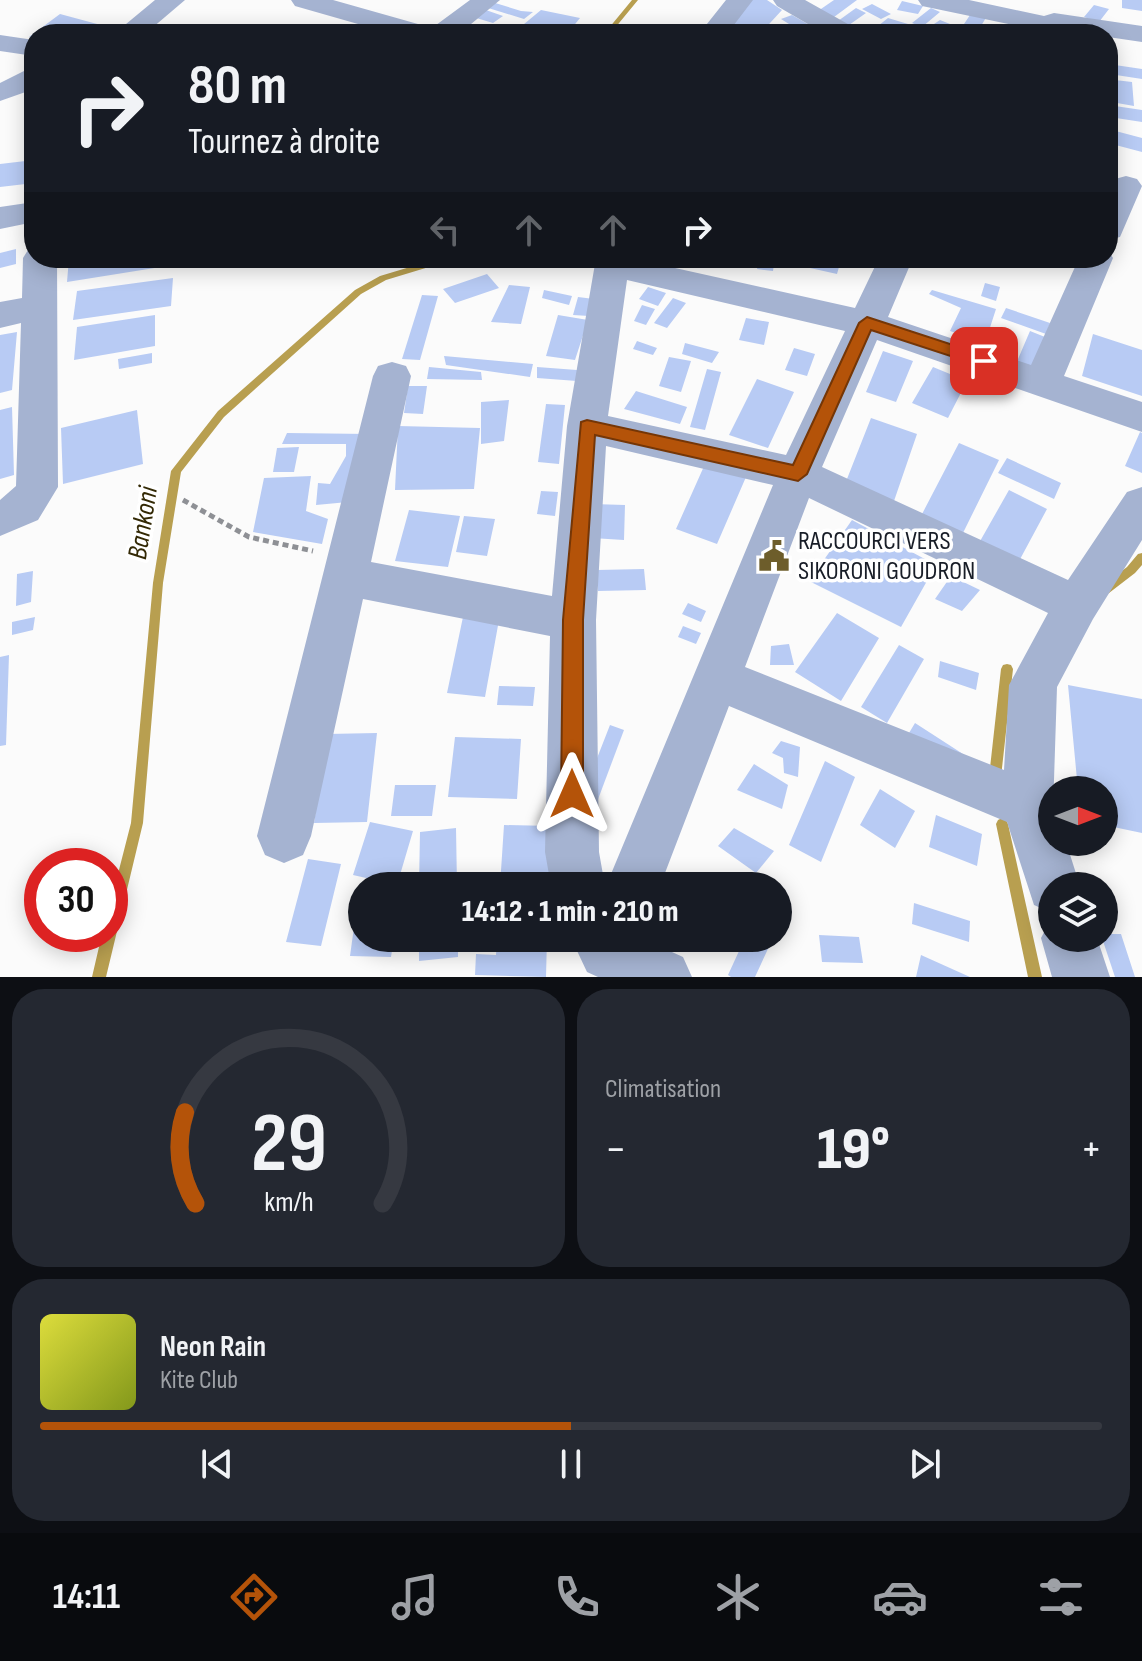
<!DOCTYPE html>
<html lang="fr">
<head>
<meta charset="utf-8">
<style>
  body { margin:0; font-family:"Sofia Sans Condensed",sans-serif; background:#242831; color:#f1f3f6; height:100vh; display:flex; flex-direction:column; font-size:30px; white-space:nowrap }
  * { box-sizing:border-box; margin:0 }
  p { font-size:26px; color:#9ea1a6 }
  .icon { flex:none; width:44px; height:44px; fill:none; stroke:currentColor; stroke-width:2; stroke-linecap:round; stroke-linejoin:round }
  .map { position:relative; height:977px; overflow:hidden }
  .sheet { display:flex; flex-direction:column; gap:12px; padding:12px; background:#0d0f14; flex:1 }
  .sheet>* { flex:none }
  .top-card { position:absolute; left:24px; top:24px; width:1094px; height:244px; border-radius:32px; box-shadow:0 4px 20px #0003; background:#171b24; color:#f1f3f6; overflow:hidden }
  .needle { width:52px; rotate:90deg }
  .controls { position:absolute; left:1038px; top:776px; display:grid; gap:16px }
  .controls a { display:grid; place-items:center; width:80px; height:80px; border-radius:50%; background:#171b24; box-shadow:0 4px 20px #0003; font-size:40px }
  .speed { position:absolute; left:24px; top:848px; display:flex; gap:16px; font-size:40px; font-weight:700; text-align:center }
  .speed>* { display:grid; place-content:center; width:104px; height:104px; border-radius:50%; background:#171b24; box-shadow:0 4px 20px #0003; line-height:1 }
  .speed .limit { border:12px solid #d22; background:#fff; color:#111 }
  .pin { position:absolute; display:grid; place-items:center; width:68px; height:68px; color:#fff; margin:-34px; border-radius:16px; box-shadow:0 4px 12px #0006 }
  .me { position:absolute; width:88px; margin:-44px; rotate:0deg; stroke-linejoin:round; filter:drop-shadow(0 0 6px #0008) }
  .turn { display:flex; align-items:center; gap:28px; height:168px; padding:0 32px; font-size:36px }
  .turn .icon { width:104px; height:104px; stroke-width:2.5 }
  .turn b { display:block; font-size:56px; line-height:68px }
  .lanes { display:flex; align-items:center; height:76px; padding:0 32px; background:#0003; justify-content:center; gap:40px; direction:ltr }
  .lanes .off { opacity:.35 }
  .big { font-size:60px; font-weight:800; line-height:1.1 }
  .sheet .tile { flex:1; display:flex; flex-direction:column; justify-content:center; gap:12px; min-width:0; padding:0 28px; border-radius:32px; background:#242831 }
  .sheet .dial { align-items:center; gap:0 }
  .dial svg { height:208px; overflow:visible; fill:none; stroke:#363941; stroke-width:7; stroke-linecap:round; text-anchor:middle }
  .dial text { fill:#f1f3f6; stroke:none }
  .song { display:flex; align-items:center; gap:24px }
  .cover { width:96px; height:96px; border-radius:12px; background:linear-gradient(135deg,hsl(60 70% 55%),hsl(70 70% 35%)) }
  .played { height:8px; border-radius:4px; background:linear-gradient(90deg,#b45309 50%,#363941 50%) }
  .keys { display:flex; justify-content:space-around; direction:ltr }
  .heat { display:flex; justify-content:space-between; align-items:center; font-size:44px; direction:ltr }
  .sheet .tiles { flex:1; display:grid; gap:12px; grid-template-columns:1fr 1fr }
  .tile:last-child { grid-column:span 2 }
  .trip { position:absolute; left:348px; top:872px; width:444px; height:80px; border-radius:40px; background:#171b24; box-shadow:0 4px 20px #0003; font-weight:800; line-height:80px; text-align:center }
  .dock { display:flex; height:128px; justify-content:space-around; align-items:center; background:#090b0e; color:#9ea1a6 }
  .dock .icon { width:56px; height:56px }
  .dock .selected { color:#b45309 }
  .dock b { font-size:36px; color:#f1f3f6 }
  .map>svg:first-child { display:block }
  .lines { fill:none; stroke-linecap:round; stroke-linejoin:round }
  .stream { fill:#b89f50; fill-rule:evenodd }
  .building { fill:#b8cbf4 }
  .path { stroke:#8e9095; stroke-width:5; stroke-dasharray:6 4; stroke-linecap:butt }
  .minor { fill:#a5b3d1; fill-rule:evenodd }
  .route { fill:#b45309; stroke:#753606; stroke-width:2 }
  .labels { text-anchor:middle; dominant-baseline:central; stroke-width:7; stroke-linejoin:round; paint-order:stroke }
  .poi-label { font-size:26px; fill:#181d27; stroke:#fff; text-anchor:start }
  .water-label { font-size:28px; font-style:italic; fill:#332905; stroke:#fff }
</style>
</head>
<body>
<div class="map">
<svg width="1142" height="977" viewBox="0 0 1142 977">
  <rect width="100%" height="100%" fill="#fbfbfb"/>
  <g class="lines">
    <!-- stream -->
    <path class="stream" d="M632 0H638L610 34H604Z
      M440 258H453L452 260 386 280 361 294 224 417 181 472 163 583 143 823 106 977H92L102 934H110V905L131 823 153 583 171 471 218 411 355 290 380 276Z
      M1142 553V565L1135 573 1109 593 1105 595 1101 593 1100 590 1101 587 1127 567 1138 554Z
      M1007 664 1011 665 1013 669 1001 777 999 781 995 783 991 781 989 777 1001 669 1003 665Z
      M1002 818 1006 820 1008 824 1042 977H1028L996 824 998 820Z"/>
  </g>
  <!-- building -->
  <path class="building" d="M751 0H767L782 10 760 34 730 26Z
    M834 0H857L834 17 818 11Z
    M1122 0H1142V11L1122 8Z
    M902 1 923 6 918 14 897 10Z
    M492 2 521 11 533 12 524 19 485 7Z
    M872 4 891 14 881 19 862 9Z
    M1094 5 1109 9 1099 22 1084 17Z
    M856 8 866 13 849 25 838 21Z
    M931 8 940 12 922 27 912 23Z
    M483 9 503 16 493 23 473 17Z
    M541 10 580 18 567 34H512Z
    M972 12 987 16 978 31 962 27Z
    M60 14 112 28 103 34H34V39L29 37Z
    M792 15 825 34H805L781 19Z
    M888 18 908 24 927 31 923 34H868Z
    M940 20 975 34H943L928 28Z
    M1115 65 1142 69V79L1116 75Z
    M1115 80 1132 82 1134 106 1117 103Z
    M1115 106 1142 110V122L1116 118Z
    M1108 129 1142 138V152L1108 143Z
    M34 160V183L0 187V164Z
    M16 249V264L0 268V253Z
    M69 258H86V266L137 258H167V266L67 282Z
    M760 258H775L773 271 757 269Z
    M784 258H833L841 260 837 274 783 262Z
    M487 274 499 288 455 303 443 289Z
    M173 278 171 306 73 320 77 291Z
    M985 283 1000 287 996 301 981 296Z
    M509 285 530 287 521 324 491 322Z
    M648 287 666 293 658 306 639 299Z
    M544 290 572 296 569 305 542 298Z
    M932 290 996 309 985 343 950 331 961 308 929 294Z
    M422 295 438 296 420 360 402 359Z
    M578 297 594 299 589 316 573 315Z
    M673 298 686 303 667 328 654 323Z
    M642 305 655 309 646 325 634 321Z
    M1006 308 1050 323 1046 334 1001 318Z
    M155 315V346L74 360 77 327Z
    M558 315 588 320 575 360 546 356Z
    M746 318 769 322 764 345 739 340Z
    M1030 331 1045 337 1031 371 1015 366Z
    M17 332 12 390 0 393V335Z
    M1093 334 1142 350V396L1082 376Z
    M637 341 657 348 653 355 633 349Z
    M685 343 719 352 712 363 682 354Z
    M794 348 815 354 807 376 785 370Z
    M883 351 913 361 896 402 866 392Z
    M152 353V363L119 369 118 359Z
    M444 356 533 364 530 377 446 365Z
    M669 357 691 361 681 392 659 386Z
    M429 367 481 372 482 380 427 379Z
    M537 367 577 370V381L537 378Z
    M933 367 967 381 948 418 912 403Z
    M707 369 721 372 705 430 690 427Z
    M757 379 794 392 768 448 729 435Z
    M408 386H427L423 414 404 413Z
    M636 391 687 407 680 424 624 409Z
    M509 400 504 441 481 444V402Z
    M546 404 565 405 559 464 538 462Z
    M12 407 14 475 0 479V410Z
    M137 410 143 464 63 484 61 428Z
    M871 418 917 434 894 501 845 484Z
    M398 426 480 428 474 489 395 490Z
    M1140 432 1142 433V473L1125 466Z
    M287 433 370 434 348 502 316 505 318 483 330 484 346 456V444H282Z
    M959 443 999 460 962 535 921 516Z
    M299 447 294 472H273L277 448Z
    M1007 458 1061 483 1054 499 998 473Z
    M705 464 746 477 717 544 676 529Z
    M311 476 306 511 328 519 322 544 253 532 264 478Z
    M1009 490 1047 509 1018 563 979 543Z
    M541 491 558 492 555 516 537 514Z
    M593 504 625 505 624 540 592 538Z
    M409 510 460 516 448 567 395 561Z
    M464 516 495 519 487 556 456 552Z
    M852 520 936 565 901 627 809 581Z
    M644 569 646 590 598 591 597 570Z
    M33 571 31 602 16 606 17 574Z
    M951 576 980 590 962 611 935 599Z
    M688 603 706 611 701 622 682 614Z
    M837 613 879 638 841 701 795 672Z
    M35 617 33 630 12 635V622Z
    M463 617 499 620 485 697 447 693Z
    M683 626 701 633 696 644 678 637Z
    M789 644 794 665H770L771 646Z
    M899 645 924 659 887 723 861 707Z
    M9 655 6 745 0 746V657Z
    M940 661 979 673 976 690 938 677Z
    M1068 685 1142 699V833L1104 825V790H1078Z
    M499 686 535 687 533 706 497 705Z
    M915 723 963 754 906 738Z
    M610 725 624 730 591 818 576 812Z
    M377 733 367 822 314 823 327 734Z
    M455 737 521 739 517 799 448 797Z
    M781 741 800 747 798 777 784 773 783 758 772 753Z
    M825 761 855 777 821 862 789 845Z
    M754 764 788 785 782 809 737 790Z
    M395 785H436L432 816H391Z
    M880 789 915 811 895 848 860 825Z
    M936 815 982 834 977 866 929 847Z
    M370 822 413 831 397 885 353 875Z
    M504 825 551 826 549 886H500Z
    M456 828 457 886H419L420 832Z
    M734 828 774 851 756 873 718 846Z
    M308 859 341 864 321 946 286 942Z
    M778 895 790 902 778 928Z
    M914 903 970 921 969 942 912 924Z
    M354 927 362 928V938H394L391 957 350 956Z
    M1104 934H1121L1135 977H1115L1102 938Z
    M819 935 859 937 863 963 822 962Z
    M419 938H458V957L419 961Z
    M497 938H547L546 977 475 975 476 954 496 955Z
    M745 938H773L755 977H731L728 975Z
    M921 955 970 977H916Z"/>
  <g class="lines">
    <!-- path -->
    <path class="path" d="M183 500 249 537 313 551"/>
    <!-- minor -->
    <path class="minor" d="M155 0H185L145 34H114Z
      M291 0H333L432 28 470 0H500L459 34H393L295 6Z
      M726 0H753L727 34H699Z
      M773 0H805L855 28 859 34H825L777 6Z
      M918 0H969L1044 16 1054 13 1142 26V42L1108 37V34L1061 30 1051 33 922 6Z
      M0 35 34 40V56L0 51Z
      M34 66V89L0 101V83Z
      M1126 176 1137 179 1142 186 1120 237 1108 240V190L1115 179Z
      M34 202V222L0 229V207Z
      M34 248V258H57L58 487 38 520 0 536V500L16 486 21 323 0 328V302L22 298 23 258 28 250Z
      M1108 250 1113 258 1064 376 1142 402V432L877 340 822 467 1068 580 1127 492 1142 487V540L1093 619 1057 687 1052 842H1066L1080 886H1052V913L1034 905 1007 822 729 706 660 886H606L773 485 606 446 596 620 599 852 605 886H551L545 852 550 636 363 599 311 836 303 855 284 863 265 855 257 836 373 376 378 366 392 362 406 366 411 376 371 562 552 596 567 426 596 258H630L855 308 879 258H913L888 317 1031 365 1079 258H1108ZM627 280 845 331 786 455 608 416ZM809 498 1048 613 1009 685 1004 770 745 667Z
      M1052 917V938H1097L1110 977H1052L1041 938Z
      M571 938H641L683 957 692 977H598L587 972Z"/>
  </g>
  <!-- route -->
  <path class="route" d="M867 317 990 357 992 361 984 367 871 330 807 474 798 481 595 435 583 620V794L580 802 572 805 564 802 561 794 563 620 581 422 587 420 793 465 859 323Z"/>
  <!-- icons -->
  <defs>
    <symbol id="civic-bare" viewBox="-9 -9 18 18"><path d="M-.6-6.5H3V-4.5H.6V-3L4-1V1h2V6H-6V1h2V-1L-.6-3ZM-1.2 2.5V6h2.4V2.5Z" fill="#6d5d2b" stroke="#fff" stroke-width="2.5" paint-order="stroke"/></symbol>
  </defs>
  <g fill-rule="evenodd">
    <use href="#civic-bare" x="752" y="534" width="44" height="44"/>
  </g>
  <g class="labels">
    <!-- poi labels -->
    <g class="poi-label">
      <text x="798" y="541">RACCOURCI VERS<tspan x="798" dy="30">SIKORONI GOUDRON</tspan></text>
    </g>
    <!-- water labels -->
    <g class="water-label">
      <text transform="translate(143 523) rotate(-81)">Bankoni</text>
    </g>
  </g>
</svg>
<div class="controls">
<a><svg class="needle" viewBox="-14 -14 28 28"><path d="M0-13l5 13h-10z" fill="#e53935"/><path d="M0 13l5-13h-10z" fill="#9ea1a6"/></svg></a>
<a><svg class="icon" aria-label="layers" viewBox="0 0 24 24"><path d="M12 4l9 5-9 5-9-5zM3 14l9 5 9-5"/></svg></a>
</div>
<div class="speed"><div class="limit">30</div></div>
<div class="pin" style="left:984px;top:361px;background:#d93025"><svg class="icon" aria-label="arrive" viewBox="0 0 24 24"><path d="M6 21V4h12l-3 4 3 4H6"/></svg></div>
<svg class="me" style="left:572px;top:794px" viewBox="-20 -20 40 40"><path d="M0-17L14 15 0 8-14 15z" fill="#b45309" stroke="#fff" stroke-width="4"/></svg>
<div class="trip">14:12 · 1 min · 210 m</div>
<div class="top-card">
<div class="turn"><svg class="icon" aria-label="right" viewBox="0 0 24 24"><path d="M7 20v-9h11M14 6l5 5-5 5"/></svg><div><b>80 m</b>Tournez à droite</div></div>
<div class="lanes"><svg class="icon off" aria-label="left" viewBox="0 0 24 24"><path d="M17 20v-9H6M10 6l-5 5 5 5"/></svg><svg class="icon off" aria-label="ahead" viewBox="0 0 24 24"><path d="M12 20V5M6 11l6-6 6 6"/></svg><svg class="icon off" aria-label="ahead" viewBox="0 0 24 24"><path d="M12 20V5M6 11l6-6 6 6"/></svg><svg class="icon" aria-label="right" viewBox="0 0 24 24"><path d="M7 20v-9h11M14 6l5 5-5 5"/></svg></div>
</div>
</div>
<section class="sheet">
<div class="tiles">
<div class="tile dial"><svg viewBox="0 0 100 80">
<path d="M14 69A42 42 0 1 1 86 69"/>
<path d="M14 69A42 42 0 0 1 10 34" stroke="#b45309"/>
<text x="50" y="56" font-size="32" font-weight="700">29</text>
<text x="50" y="72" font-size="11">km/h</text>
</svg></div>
<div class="tile"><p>Climatisation</p>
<div class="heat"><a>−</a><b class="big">19°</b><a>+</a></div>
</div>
<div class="tile">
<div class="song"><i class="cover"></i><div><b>Neon Rain</b><p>Kite Club</p></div></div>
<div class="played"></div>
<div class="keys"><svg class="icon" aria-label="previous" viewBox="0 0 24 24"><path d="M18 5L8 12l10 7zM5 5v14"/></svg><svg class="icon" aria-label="pause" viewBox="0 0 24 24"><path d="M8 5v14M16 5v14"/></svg><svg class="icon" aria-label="next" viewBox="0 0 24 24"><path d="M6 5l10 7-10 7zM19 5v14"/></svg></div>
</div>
</div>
</section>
<nav class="dock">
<b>14:11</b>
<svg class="icon selected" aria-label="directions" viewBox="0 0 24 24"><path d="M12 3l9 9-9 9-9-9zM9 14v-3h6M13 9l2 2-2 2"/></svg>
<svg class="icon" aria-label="music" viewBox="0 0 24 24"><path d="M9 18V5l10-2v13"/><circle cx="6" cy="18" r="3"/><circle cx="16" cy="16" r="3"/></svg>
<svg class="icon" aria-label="phone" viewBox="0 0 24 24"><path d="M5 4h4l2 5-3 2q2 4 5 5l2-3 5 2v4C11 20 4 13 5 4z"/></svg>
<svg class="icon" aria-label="climate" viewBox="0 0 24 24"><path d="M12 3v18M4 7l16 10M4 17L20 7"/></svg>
<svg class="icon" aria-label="car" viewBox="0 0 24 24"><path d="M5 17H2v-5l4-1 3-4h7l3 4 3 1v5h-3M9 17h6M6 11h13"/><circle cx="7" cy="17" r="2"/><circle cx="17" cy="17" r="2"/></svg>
<svg class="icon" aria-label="filters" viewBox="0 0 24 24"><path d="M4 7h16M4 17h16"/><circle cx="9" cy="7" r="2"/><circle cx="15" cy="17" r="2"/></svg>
</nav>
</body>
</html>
